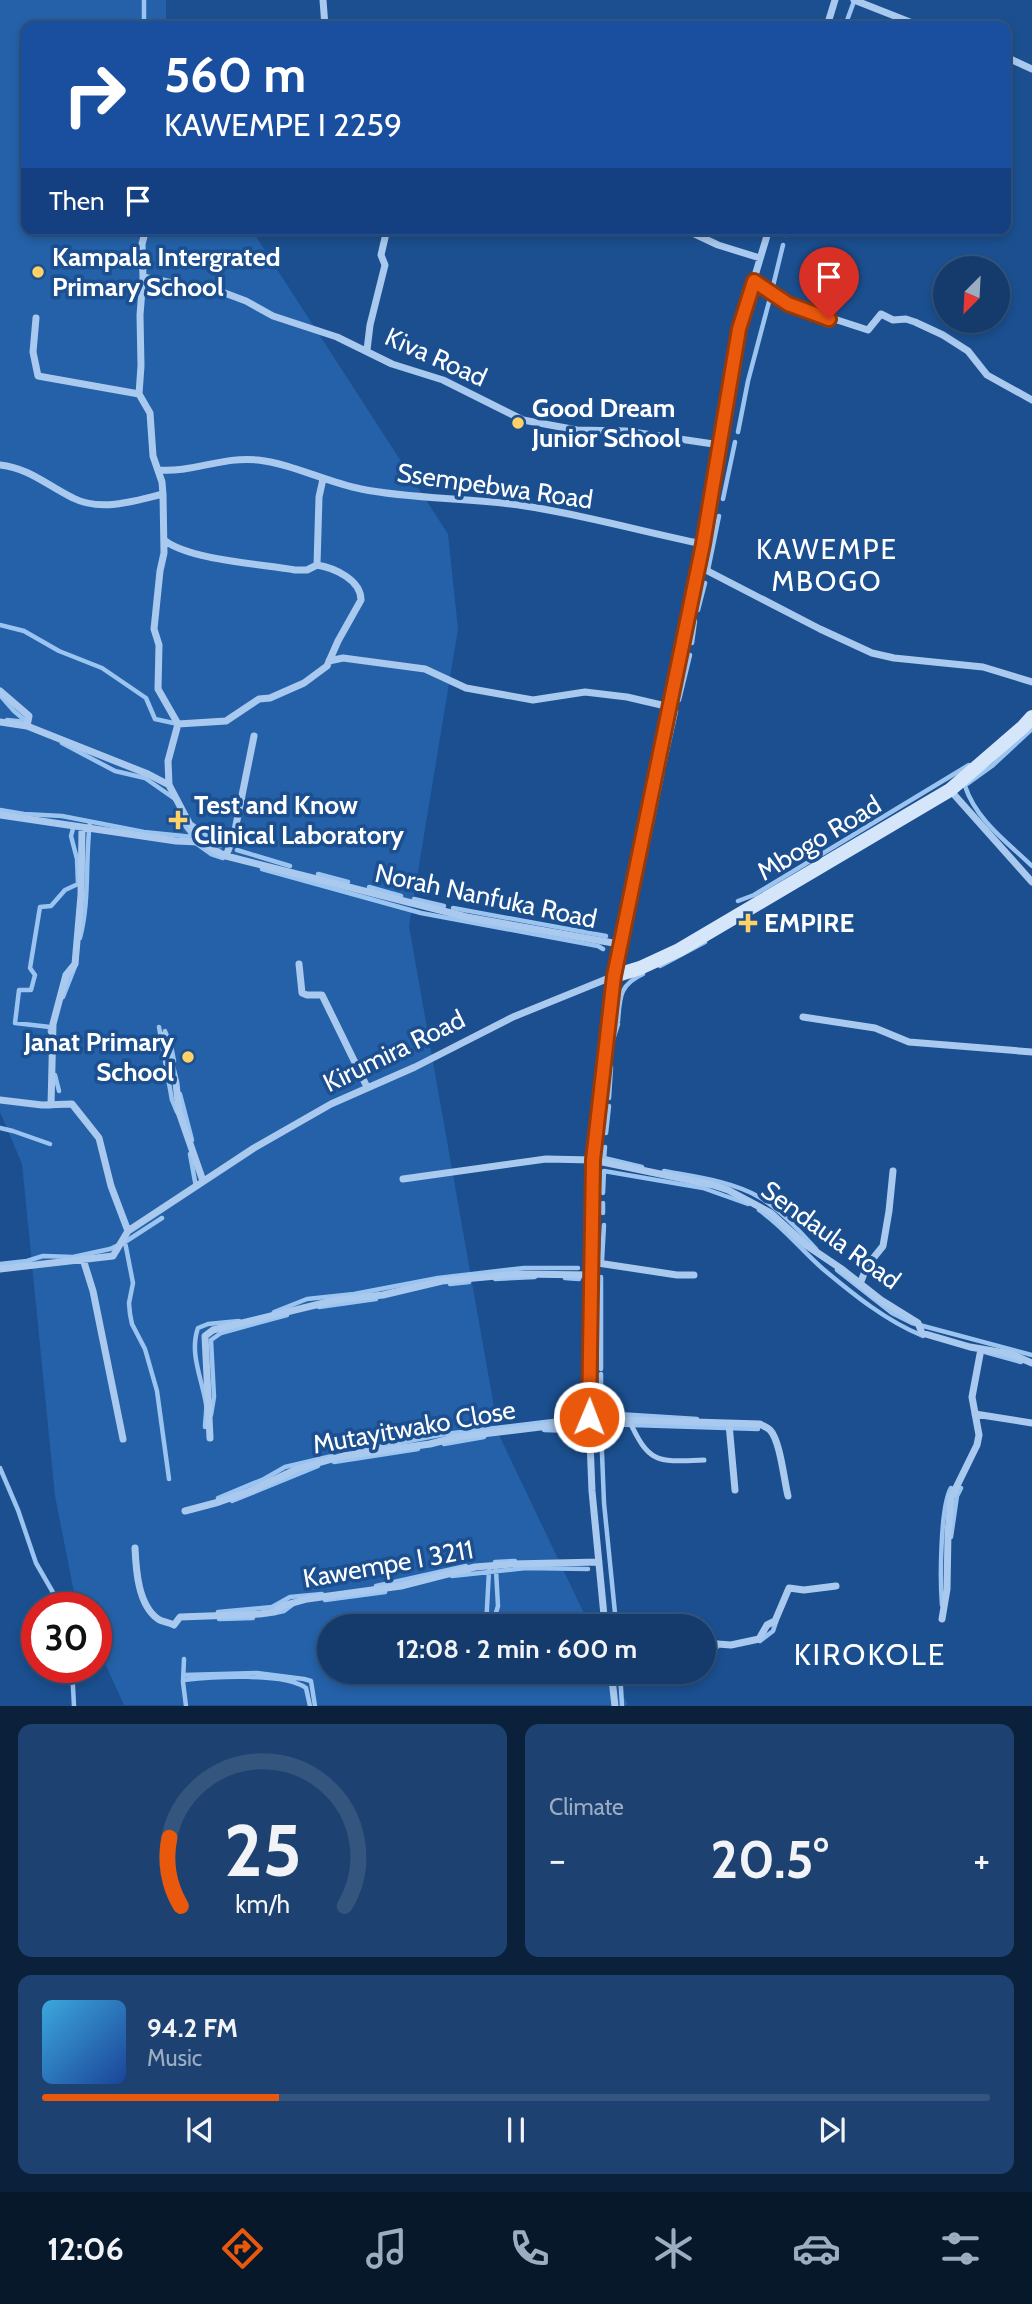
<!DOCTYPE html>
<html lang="en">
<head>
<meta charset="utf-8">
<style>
  body { margin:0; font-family:Cabin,sans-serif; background:#1d4271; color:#f1f3f6; height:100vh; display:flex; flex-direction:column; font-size:26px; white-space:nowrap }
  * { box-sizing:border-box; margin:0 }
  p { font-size:23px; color:#9dadc1 }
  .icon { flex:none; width:38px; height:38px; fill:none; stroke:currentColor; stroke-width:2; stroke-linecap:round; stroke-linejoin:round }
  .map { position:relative; height:1706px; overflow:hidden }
  .drawer { display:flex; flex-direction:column; gap:18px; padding:18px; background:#0b203b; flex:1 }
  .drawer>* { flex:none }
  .banner { position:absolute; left:21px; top:21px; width:990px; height:214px; border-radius:14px; box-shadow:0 4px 10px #0003,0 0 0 2px #33557e; background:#1a4fa0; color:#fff; overflow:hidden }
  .needle { width:46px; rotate:204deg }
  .controls { position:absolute; left:933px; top:256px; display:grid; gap:14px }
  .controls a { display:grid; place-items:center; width:77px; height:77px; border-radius:50%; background:#143b6b; box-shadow:0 4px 10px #0003,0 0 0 2px #33557e; font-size:35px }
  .speed { position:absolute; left:21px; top:1592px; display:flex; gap:14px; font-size:35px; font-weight:700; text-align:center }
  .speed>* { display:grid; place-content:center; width:91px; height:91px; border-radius:50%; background:#143b6b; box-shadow:0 4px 10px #0003,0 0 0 2px #33557e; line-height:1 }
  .speed .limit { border:10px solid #d22; background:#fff; color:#111 }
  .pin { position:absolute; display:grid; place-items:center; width:60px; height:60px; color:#fff; margin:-72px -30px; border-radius:50% 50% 50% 0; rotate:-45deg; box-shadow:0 0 7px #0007 }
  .pin .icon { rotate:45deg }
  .me { position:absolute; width:77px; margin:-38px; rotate:1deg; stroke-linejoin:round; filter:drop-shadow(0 0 5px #0008) }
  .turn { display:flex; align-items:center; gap:24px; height:147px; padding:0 28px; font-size:32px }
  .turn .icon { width:91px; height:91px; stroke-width:2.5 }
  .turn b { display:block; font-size:49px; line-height:60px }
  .then { display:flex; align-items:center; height:66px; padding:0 28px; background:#0003; gap:14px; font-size:26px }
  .big { font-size:52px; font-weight:700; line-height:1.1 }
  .drawer .card { flex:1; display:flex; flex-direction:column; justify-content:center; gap:10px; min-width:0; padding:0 24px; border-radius:14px; background:#1d4271 }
  .drawer .dial { align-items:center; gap:0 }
  .dial svg { height:182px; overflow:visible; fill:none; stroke:#33557e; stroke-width:7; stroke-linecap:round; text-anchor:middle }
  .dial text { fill:#f1f3f6; stroke:none }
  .song { display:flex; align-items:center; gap:21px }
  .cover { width:84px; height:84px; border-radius:10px; background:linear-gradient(135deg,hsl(200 70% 55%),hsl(220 70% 35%)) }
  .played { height:7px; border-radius:4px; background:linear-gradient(90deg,#ea580c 25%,#33557e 25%) }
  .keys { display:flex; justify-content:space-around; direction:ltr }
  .heat { display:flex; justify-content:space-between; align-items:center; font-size:38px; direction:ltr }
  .drawer .tiles { flex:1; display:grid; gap:18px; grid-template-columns:1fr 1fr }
  .card:last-child { grid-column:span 2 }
  .trip { position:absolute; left:317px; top:1614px; width:399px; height:70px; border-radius:35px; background:#143b6b; box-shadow:0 4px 10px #0003,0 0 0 2px #33557e; font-weight:700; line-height:70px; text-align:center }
  .tab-bar { display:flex; height:112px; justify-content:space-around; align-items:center; background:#08182b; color:#9dadc1 }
  .tab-bar .icon { width:49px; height:49px }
  .tab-bar .current { color:#ea580c }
  .tab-bar b { font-size:32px; color:#f1f3f6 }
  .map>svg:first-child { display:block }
  .green { fill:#2461a8 }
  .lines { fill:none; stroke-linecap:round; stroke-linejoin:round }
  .stream { stroke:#9cc4f0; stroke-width:4.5 }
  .lane { stroke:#a9c9ee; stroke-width:5 }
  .street { stroke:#a9c9ee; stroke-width:7 }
  .secondary { stroke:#d6e6fa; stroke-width:14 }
  .route-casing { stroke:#983908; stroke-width:18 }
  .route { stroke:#ea580c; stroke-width:12 }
  .poi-dot { fill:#ffd166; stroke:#1b4f8f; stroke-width:2.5 }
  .labels { text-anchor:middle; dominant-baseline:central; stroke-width:7; stroke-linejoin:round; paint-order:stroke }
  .poi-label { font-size:26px; font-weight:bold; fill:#fff; stroke:#1b4f8f; text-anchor:start }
  .street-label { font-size:26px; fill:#fff; stroke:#1b4f8f }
  .neighbourhood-label { font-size:28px; letter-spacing:2px; fill:#fff; stroke:#1b4f8f }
  .quarter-label { font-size:30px; letter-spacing:2px; fill:#fff; stroke:#1b4f8f }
</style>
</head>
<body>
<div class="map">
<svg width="1032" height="1706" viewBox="0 0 1032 1706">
  <rect width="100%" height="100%" fill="#1b4f8f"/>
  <!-- green -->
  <path class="green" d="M0 0H166V26H26V229H251L448 534 458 629 409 926 499 1435 590 1626H329V1671H612L628 1705H124L96 1644V1608H79L76 1602 55 1496 22 1164 0 1112Z"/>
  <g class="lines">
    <!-- stream -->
    <path class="stream" d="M144 0V26
      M845 26 853 4
      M786 235 787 229
      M773 286 783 245
      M738 432 748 381 770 298
      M723 499 735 442
      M708 570 719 516
      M698 610 705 583
      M0 625 24 631 59 651 102 668 146 698 155 719 178 724
      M692 643 695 621
      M0 695 14 711 27 722
      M679 700 690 655
      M7 720 26 722
      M62 743 115 771 145 778 175 799
      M664 765 676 711
      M967 784 992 766 1032 729
      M965 786C976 820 1007 842 1032 866
      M0 810 24 814 62 816 144 832 193 837
      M182 816 186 827 193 836
      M193 825 220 846
      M197 844 211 854 223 858
      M237 850 290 866
      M645 856 662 775
      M262 869 421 913 598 946 603 949
      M318 874 348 882
      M369 887 401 896
      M414 899 444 906
      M738 901 754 895 969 765
      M453 908 606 936
      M80 938C90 900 85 861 90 822
      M660 966 705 942
      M63 997 76 964
      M618 1021C620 997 619 985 643 974
      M159 1027 172 1100 177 1112
      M165 1031 171 1046 174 1061
      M50 1032V1027L15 1023 19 990H31L35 975 30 968 40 907 51 906 65 890 78 884 77 859 71 836 74 825
      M610 1049 618 1024
      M55 1075 59 1091
      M180 1094 192 1140
      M609 1098 611 1067
      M0 1128 13 1131 50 1144
      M606 1133 609 1106
      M190 1154 196 1187
      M604 1158 642 1167
      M604 1159 605 1147
      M664 1171C696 1177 731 1181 759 1197 781 1210 799 1231 816 1249
      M603 1193 604 1171 703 1188 748 1204
      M759 1210C783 1226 801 1250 823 1269 853 1294 886 1321 923 1336
      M603 1213V1203
      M125 1242 133 1283 129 1303 130 1314 132 1324 145 1349 157 1391 169 1479
      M602 1260 604 1225
      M0 1264 27 1261 43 1256 73 1257 110 1249 125 1242 162 1218
      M837 1270 892 1313 912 1323 1032 1355
      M565 1278 579 1279
      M495 1279 535 1277
      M450 1284 469 1282
      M319 1307 376 1299
      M274 1312 307 1299 354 1294 438 1278 524 1268H578
      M985 1352 1021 1362
      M601 1369V1277
      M601 1374V1396
      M601 1413 697 1419
      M211 1415 214 1397 211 1340 221 1333 287 1315
      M601 1424 758 1429
      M205 1427C205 1419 207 1412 206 1404 202 1379 189 1353 198 1328L208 1324 239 1321
      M601 1428 604 1503 615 1613
      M544 1430 577 1431
      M444 1444 484 1437
      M358 1451 445 1434 570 1419
      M334 1462 418 1449
      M0 1468 18 1510 36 1563 62 1608
      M218 1498 264 1479 285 1467 332 1456
      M232 1501 318 1466
      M951 1537 957 1496 961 1488
      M495 1562 515 1561
      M452 1576 526 1568 588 1569
      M376 1586 466 1566
      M325 1600 385 1592
      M942 1605C940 1580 940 1507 951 1488
      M218 1612 272 1607 290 1597 322 1594
      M275 1613 284 1611 292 1605
      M219 1619 253 1618
      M486 1626 489 1571
      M492 1626 498 1606 496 1570
      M580 1626 593 1623
      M760 1641 773 1631 776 1622
      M704 1647H717
      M184 1659 183 1682 186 1706
      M72 1668 74 1706
      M620 1671 622 1706
      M184 1675 257 1673 304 1679 311 1681 315 1706
      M184 1680C211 1677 284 1672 306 1688L310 1706"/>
    <!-- lane -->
    <path class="lane" d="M629 1420C649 1464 657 1462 704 1460"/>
    <!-- street -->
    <path class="street" d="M323 0 325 26
      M854 0 920 26
      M827 26 835 0
      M1006 57 1032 69
      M146 229 142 244 143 277 140 315 141 366 139 394 150 413 153 456 162 482 163 494 164 553 160 571 154 629 159 645 158 689 178 724 168 761 169 785
      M684 229 718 245 760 258
      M143 277 193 287 214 289 246 301 273 316 337 337 392 364 443 380 523 420 577 430 626 431 720 445
      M754 281 788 304 868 330 881 314 893 320 906 319 915 322 943 335 968 351 987 375 1032 400
      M36 318 33 352 38 376 139 394
      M367 350 370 325 385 265 381 255 387 229
      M0 465C29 468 48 486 73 498 100 512 136 501 163 494
      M158 470C192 473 223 456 258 460 293 464 326 482 361 489 415 500 470 497 525 506 585 515 643 532 703 544
      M164 540C189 560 261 564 295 570H307L317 565
      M317 565 319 497 323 479
      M698 566 820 629 872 653 894 658 983 667 1032 682
      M329 661 343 658 425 669 466 688 533 700 585 692 627 697 670 707
      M0 691 29 716 27 726 148 774 169 785 199 842 226 856 467 917 619 944
      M0 722 27 726
      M178 724 226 721 259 699 270 698 304 683 327 666 338 641 361 600C361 580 335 568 317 565
      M950 790 1032 882
      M0 815 176 841 199 842
      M226 856 234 835 254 736
      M299 964 302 993 307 995H322L367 1087
      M803 1017 875 1028 909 1042 1032 1052
      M164 1035 176 1083 179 1112 203 1181
      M0 1100 42 1105 72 1104 99 1138 111 1186 128 1231
      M51 1105 53 1024 66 975 75 964 81 895 82 828
      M403 1179 546 1159 593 1160 713 1185 728 1190 771 1213 806 1245 843 1270 881 1300 918 1323 922 1333 970 1347 1011 1354 1032 1363
      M83 1259 93 1291 123 1439
      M591 1262 677 1275H694
      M0 1269 113 1256 128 1231 254 1148 331 1104 415 1067 513 1017 614 976
      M860 1284 867 1266 883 1246 889 1211 893 1171
      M975 1414 1032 1423
      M729 1424 735 1490
      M210 1438 205 1336 213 1330 336 1300 383 1295 442 1281 519 1274 591 1275
      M185 1511 219 1502 250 1491 297 1469 343 1456 430 1444 457 1437 557 1425 589 1417 629 1420 760 1424C763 1426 767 1427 770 1430 780 1440 784 1480 788 1496
      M135 1548C136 1570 138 1605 158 1619 162 1622 169 1622 174 1625L180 1617 260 1614 274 1612 282 1606 307 1599 401 1586 475 1567 512 1564 599 1562
      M942 1619 947 1589 948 1533 951 1498 977 1445 979 1435 972 1397 981 1349
      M605 1626 592 1491 589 1417 593 1160 603 1056 619 944 703 544 739 329 769 229
      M704 1643 731 1645 759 1639 767 1625 775 1621 789 1588 804 1590 836 1586
      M611 1671 615 1706"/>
    <!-- secondary -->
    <path class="secondary" d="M614 976 640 968 679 950 950 790 1023 727 1032 717"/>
  </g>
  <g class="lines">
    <defs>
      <path id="route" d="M589 1417 593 1160 614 976 703 544 739 329 754 281 788 304 829 319"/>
    </defs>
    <!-- route casing -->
    <use href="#route" class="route-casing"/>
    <!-- route -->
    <use href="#route" class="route"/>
  </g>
  <!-- markers -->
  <g class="poi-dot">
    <circle cx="38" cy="272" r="7"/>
    <circle cx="518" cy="423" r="7"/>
    <path d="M174.5 809.5h7v7h7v7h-7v7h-7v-7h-7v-7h7z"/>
    <path d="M744.5 912.5h7v7h7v7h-7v7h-7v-7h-7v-7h7z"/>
    <circle cx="188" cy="1057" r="7"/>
  </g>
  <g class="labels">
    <!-- poi labels -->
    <g class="poi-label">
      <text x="52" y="257">Kampala Intergrated<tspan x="52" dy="30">Primary School</tspan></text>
      <text x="532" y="408">Good Dream<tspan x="532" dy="30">Junior School</tspan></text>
      <text x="194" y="805">Test and Know<tspan x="194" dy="30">Clinical Laboratory</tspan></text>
      <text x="764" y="923">EMPIRE</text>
      <text x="174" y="1042" text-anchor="end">Janat Primary<tspan x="174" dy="30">School</tspan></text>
    </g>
    <!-- street labels -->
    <g class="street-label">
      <text transform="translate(436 357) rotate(24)">Kiva Road</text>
      <text transform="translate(495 486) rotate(8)">Ssempebwa Road</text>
      <text transform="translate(819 838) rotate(-31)">Mbogo Road</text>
      <text transform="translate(486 896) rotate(12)">Norah Nanfuka Road</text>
      <text transform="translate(394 1051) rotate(-26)">Kirumira Road</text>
      <text transform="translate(831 1235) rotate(36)">Sendaula Road</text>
      <text transform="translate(414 1427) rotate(-10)">Mutayitwako Close</text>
      <text transform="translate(388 1564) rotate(-10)">Kawempe I 3211</text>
    </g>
    <!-- neighbourhood labels -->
    <g class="neighbourhood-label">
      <text x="827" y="549">KAWEMPE<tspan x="827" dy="32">MBOGO</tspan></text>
    </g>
    <!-- quarter labels -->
    <g class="quarter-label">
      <text x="870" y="1654">KIROKOLE</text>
    </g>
  </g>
</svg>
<div class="controls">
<a><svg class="needle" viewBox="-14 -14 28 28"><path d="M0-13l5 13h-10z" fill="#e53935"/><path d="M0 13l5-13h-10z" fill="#9dadc1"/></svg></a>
</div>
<div class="speed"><div class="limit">30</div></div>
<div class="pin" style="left:829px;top:319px;background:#d93025"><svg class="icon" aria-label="arrive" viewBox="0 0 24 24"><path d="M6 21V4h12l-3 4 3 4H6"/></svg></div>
<svg class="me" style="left:589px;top:1417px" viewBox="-20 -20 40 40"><circle r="17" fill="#ea580c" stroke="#fff" stroke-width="3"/><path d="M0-11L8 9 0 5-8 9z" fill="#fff"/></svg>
<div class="trip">12:08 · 2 min · 600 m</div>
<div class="banner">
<div class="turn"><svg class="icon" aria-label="right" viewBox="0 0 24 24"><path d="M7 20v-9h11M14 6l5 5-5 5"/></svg><div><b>560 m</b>KAWEMPE I 2259</div></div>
<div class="then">Then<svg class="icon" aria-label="arrive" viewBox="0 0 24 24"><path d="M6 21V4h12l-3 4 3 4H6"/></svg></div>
</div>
</div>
<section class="drawer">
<div class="tiles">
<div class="card dial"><svg viewBox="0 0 100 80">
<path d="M14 69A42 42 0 1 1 86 69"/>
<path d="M14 69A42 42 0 0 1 9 39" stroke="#ea580c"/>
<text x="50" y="56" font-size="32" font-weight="700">25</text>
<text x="50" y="72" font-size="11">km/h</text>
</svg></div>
<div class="card"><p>Climate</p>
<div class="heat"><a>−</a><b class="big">20.5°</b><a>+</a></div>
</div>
<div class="card">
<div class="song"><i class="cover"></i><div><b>94.2 FM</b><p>Music</p></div></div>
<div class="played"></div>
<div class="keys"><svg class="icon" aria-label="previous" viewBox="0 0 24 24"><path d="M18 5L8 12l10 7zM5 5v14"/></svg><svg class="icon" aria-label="pause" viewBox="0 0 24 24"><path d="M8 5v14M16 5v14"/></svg><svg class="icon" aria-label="next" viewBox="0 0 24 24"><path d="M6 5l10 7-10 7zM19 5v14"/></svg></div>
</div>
</div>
</section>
<nav class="tab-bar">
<b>12:06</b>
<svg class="icon current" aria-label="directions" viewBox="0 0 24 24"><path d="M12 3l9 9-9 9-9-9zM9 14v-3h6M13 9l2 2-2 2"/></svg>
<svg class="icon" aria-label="music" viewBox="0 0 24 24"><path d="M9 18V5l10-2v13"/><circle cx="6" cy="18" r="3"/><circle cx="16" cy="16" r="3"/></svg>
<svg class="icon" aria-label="phone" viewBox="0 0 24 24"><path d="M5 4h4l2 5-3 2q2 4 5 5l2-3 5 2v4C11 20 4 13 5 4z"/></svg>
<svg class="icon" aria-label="climate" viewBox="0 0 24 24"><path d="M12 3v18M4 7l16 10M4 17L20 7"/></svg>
<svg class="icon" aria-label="car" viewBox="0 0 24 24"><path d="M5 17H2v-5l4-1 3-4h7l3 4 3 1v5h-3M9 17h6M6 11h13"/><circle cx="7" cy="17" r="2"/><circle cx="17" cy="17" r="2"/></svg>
<svg class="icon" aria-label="filters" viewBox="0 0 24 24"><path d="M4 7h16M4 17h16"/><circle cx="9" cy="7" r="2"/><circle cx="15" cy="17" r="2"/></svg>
</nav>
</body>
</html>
